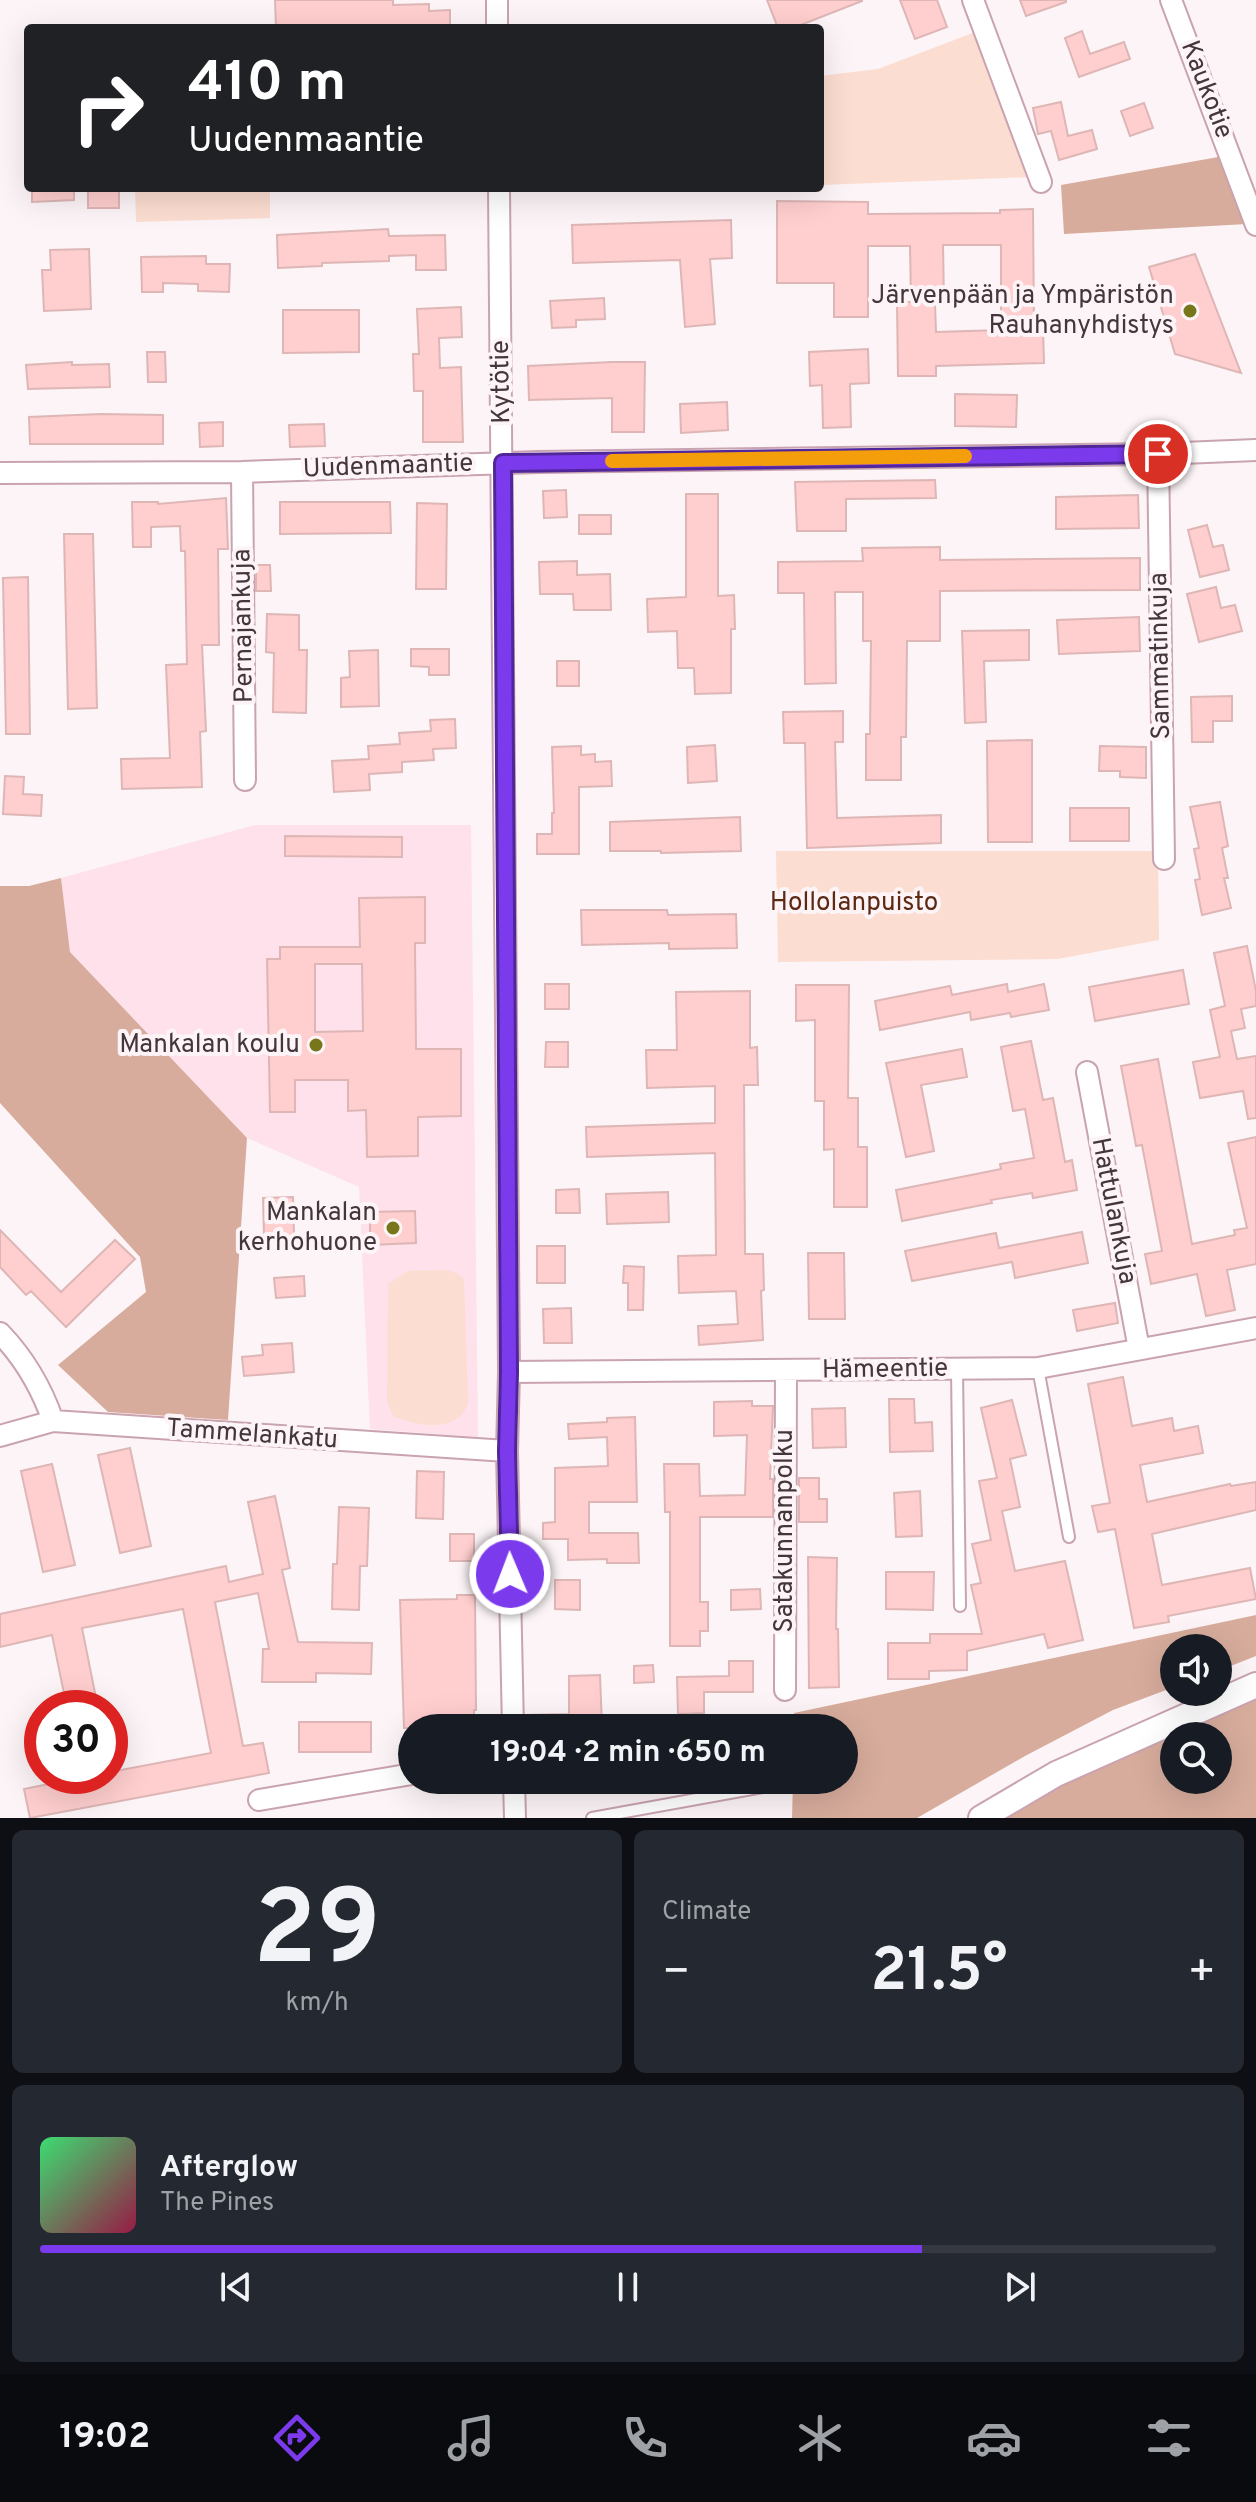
<!DOCTYPE html>
<html lang="en">
<head>
<meta charset="utf-8">
<style>
  body { margin:0; font-family:Overpass,sans-serif; background:#242831; color:#f1f3f6; height:100vh; display:flex; flex-direction:column; font-size:30px; white-space:nowrap }
  * { box-sizing:border-box; margin:0 }
  p { font-size:26px; color:#9ea1a6 }
  .icon { flex:none; width:44px; height:44px; fill:none; stroke:currentColor; stroke-width:2; stroke-linecap:round; stroke-linejoin:round }
  .map { position:relative; height:1818px; overflow:hidden }
  .drawer { display:flex; flex-direction:column; gap:12px; padding:12px; background:#0d0f14; flex:1 }
  .drawer>* { flex:none }
  .top-card { position:absolute; left:24px; top:24px; width:800px; height:168px; border-radius:8px; box-shadow:0 8px 32px #0002; background:#202124; color:#fff; overflow:hidden }
  .buttons { position:absolute; left:1160px; top:1634px; display:grid; gap:16px }
  .buttons a { display:grid; place-items:center; width:72px; height:72px; border-radius:50%; background:#171b24; box-shadow:0 8px 32px #0002; font-size:40px }
  .speed { position:absolute; left:24px; top:1690px; display:flex; gap:16px; font-size:40px; font-weight:700; text-align:center }
  .speed>* { display:grid; place-content:center; width:104px; height:104px; border-radius:50%; background:#171b24; box-shadow:0 8px 32px #0002; line-height:1 }
  .speed .limit { border:12px solid #d22; background:#fff; color:#111 }
  .pin { position:absolute; display:grid; place-items:center; width:68px; height:68px; color:#fff; margin:-34px; border:4px solid #fff; border-radius:50%; box-shadow:0 2px 8px #0007 }
  .me { position:absolute; width:88px; margin:-44px; rotate:359deg; stroke-linejoin:round; filter:drop-shadow(0 0 6px #0008) }
  .turn { display:flex; align-items:center; gap:28px; height:168px; padding:0 32px; font-size:36px }
  .turn .icon { width:104px; height:104px; stroke-width:2.5 }
  .turn b { display:block; font-size:56px; line-height:68px }
  .big { font-size:60px; font-weight:700; line-height:1.1 }
  .drawer .widget { flex:1; display:flex; flex-direction:column; justify-content:center; gap:12px; min-width:0; padding:0 28px; border-radius:12px; background:#242831 }
  .drawer .dial { align-items:center; gap:0 }
  .dial b { font-size:104px; line-height:1 }
  .song { display:flex; align-items:center; gap:24px }
  .cover { width:96px; height:96px; border-radius:12px; background:linear-gradient(135deg,hsl(140 70% 55%),hsl(340 70% 35%)) }
  .played { height:8px; border-radius:4px; background:linear-gradient(90deg,#7c3aed 75%,#363941 75%) }
  .keys { display:flex; justify-content:space-around; direction:ltr }
  .heat { display:flex; justify-content:space-between; align-items:center; font-size:44px; direction:ltr }
  .drawer .tiles { flex:1; display:grid; gap:12px; grid-template-columns:1fr 1fr }
  .widget:last-child { grid-column:span 2 }
  .trip { position:absolute; left:398px; top:1714px; width:460px; height:80px; border-radius:40px; background:#171b24; box-shadow:0 8px 32px #0002; font-weight:700; line-height:80px; text-align:center }
  .tab-bar { display:flex; height:128px; justify-content:space-around; align-items:center; background:#090b0e; color:#9ea1a6 }
  .tab-bar .icon { width:56px; height:56px }
  .tab-bar .selected { color:#7c3aed }
  .tab-bar b { font-size:36px; color:#f1f3f6 }
  .map>svg:first-child { display:block }
  .built { fill:#fee1ea }
  .green { fill:#fcddd1 }
  .forest { fill:#d7ac9c; fill-rule:evenodd }
  .building { fill:#ffcece; stroke:#deb6b6; stroke-width:2; fill-rule:evenodd }
  .lines { fill:none; stroke-linecap:round; stroke-linejoin:round }
  .service-casing { stroke:#c9a3b0; stroke-width:14 }
  .minor-casing { stroke:#c9a3b0; stroke-width:24 }
  .tertiary-casing { stroke:#c9a3b0; stroke-width:28 }
  .service { stroke:#fff; stroke-width:10 }
  .minor { stroke:#fff; stroke-width:20 }
  .tertiary { stroke:#fff; stroke-width:24 }
  .route-casing { stroke:#51269a; stroke-width:20 }
  .route { stroke:#7c3aed; stroke-width:14 }
  .slow { stroke:#f59e0b; stroke-width:14 }
  .poi-dot { fill:#77761b; stroke:#fcf4f6; stroke-width:3 }
  .labels { text-anchor:middle; dominant-baseline:central; stroke-width:8; stroke-linejoin:round; paint-order:stroke }
  .street-label { font-size:26px; fill:#45363b; stroke:#fcf4f6 }
  .poi-label { font-size:26px; fill:#45363b; stroke:#fcf4f6; text-anchor:end }
  .park-label { font-size:26px; fill:#5e2913; stroke:#fcf4f6 }
</style>
</head>
<body>
<div class="map">
<svg width="1256" height="1818" viewBox="0 0 1256 1818">
  <rect width="100%" height="100%" fill="#fcf4f6"/>
  <!-- built -->
  <path class="built" d="M255 825H471L478 1437 370 1429 359 1187 247 1138 70 952 61 878Z"/>
  <!-- green -->
  <path class="green" d="M978 31 1034 177 820 185V76L878 69Z
    M135 188H270V218L136 222Z
    M776 851H1158L1159 940 1058 959 778 962Z
    M446 1270 457 1273 464 1279 468 1403C466 1407 465 1411 462 1414 446 1432 412 1424 393 1416L387 1401 388 1284 408 1271Z"/>
  <!-- forest -->
  <path class="forest" d="M1224 156 1247 224 1064 234 1061 185Z
    M61 878 70 952 247 1138 228 1420 108 1412 58 1365 146 1292 140 1257 0 1103V886H29Z
    M1256 1615V1656L1218 1671V1648H1174V1687L1113 1710 1025 1756 917 1818H792L793 1780H844V1728H794V1713Z
    M1256 1685V1818H981ZM1174 1736H1218V1780H1174Z"/>
  <!-- building -->
  <path class="building" d="M275 0H393V5L429 4V11L450 10V28H418V25L276 28Z
    M767 0H862V1L793 28H778Z
    M900 0H937L947 27 915 39Z
    M1020 0H1066V2L1026 16Z
    M1082 31 1090 54 1124 42 1130 59 1079 77 1065 38Z
    M1061 102 1068 136 1092 130 1097 149 1059 160 1051 131 1038 134 1033 108Z
    M1144 103 1153 128 1130 136 1121 111Z
    M32 188H74V200L32 202Z
    M88 188H119V208H88Z
    M777 201 868 202V214L1000 213V210L1033 209 1034 329H1043L1044 363 936 366V376H898L897 302H911L910 246H868V317H834V283H777ZM943 245H1001V330L936 332 935 304 944 303Z
    M731 220 732 258 710 259 715 324 685 327 680 260 573 263 572 225Z
    M388 229 389 236 445 235 446 270H416V255L389 256V261L322 263V266L278 268 277 235Z
    M89 249 91 309 44 311 42 270H51L50 250Z
    M1195 254 1241 373 1175 354 1149 267Z
    M206 256V264H230L229 292 198 291V284L163 283V292H142L141 257Z
    M604 298 605 319 576 320V327L552 328 550 301Z
    M461 307 462 337 439 338 440 368 461 367 463 442H423V391H414L413 354H419L417 309Z
    M283 310H359V352L283 353Z
    M868 349 869 383 850 384 851 427 823 428 822 385 810 386 809 352Z
    M147 352H165L166 382H148Z
    M72 362V365L109 364 110 387 28 389 26 365Z
    M612 362H645L644 432H612V398L529 400 528 366Z
    M955 394 1017 395 1016 427 955 426Z
    M727 402 728 430 681 433 680 404Z
    M101 414 163 415V444H30L29 417Z
    M223 422V446L200 447 199 423Z
    M324 424 325 446 290 447 289 425Z
    M935 480 936 498 846 499V531H797L795 482Z
    M566 490 567 517 544 518 543 491Z
    M686 494H718V596L734 595 735 629H731V693L695 694 694 668H678L677 631 648 632 647 599 686 597Z
    M1138 495 1139 528 1056 529V497Z
    M226 498 228 549H218L219 645H202L206 731 200 732 202 787 122 789 121 759 170 758 166 665 187 664 185 551H181L180 526 151 527V547H133L132 502H158V504Z
    M280 502H390L391 533 280 534Z
    M417 503 447 504 446 589H416Z
    M579 515H611V534H579Z
    M1207 525 1213 547 1223 545 1229 570 1200 577 1188 530Z
    M64 534H93L97 708 68 709Z
    M940 547V560L1140 558V590L940 591V641H907L906 737H901V780H866V734H870L871 641H863V592H835L836 683 805 684 804 593H778V562L863 561 862 548Z
    M577 561V575L610 574 611 610H574L573 594H540L539 562Z
    M256 565H270L271 591H256Z
    M28 577 30 734H6L3 578Z
    M1216 587 1221 608 1235 605 1242 631 1199 642 1187 594Z
    M267 614 299 615V650H307L306 713 273 712 274 653 266 652Z
    M1139 617 1140 651 1059 654 1057 620Z
    M1029 630V660L984 661 986 722 965 723 962 631Z
    M411 649H449V675H429V667L411 666Z
    M378 650 379 706 341 707V678L350 677 349 651Z
    M557 661H579V686H557Z
    M1232 696V721H1213V742H1192L1191 697Z
    M843 711V742H835L837 818 941 815V843L807 848 805 743H784L783 712Z
    M455 719 456 748 433 749 434 760 402 762V772L369 774 370 790 334 792 332 761 369 759 368 746 400 744 399 733 431 731 430 720Z
    M1032 740V842H988L987 741Z
    M715 745 717 781 688 783 687 747Z
    M581 746V755L595 754V762L611 761 612 786 579 787V854H537V834H552V813H554L552 747Z
    M1100 746 1146 747V778L1120 777V771H1099Z
    M5 776 24 777 23 794 42 795 41 816 3 814Z
    M1220 802 1228 846 1222 848 1228 878H1224L1231 908 1202 915 1195 880 1200 879 1194 849 1199 848 1190 807Z
    M1070 808H1129V841H1070Z
    M740 817 741 851 661 853V851H610V822Z
    M285 836 402 837V857L285 856Z
    M425 897V943H415L416 1049H461V1116L418 1117V1156L367 1157 366 1110 348 1111V1080H295V1112H270L267 959H280V947H360L359 898ZM315 964H362L363 1031 315 1032Z
    M581 910H667L668 915 736 914 737 948 669 949V943L582 945Z
    M1247 946 1256 991V1006L1241 1009 1245 1028 1231 1031 1237 1059 1256 1056V1118L1248 1119 1243 1091 1200 1098 1193 1062 1220 1057 1210 1010 1225 1006 1214 953Z
    M1183 970 1189 1004 1095 1021 1089 987Z
    M545 984H569V1009H545Z
    M1007 984 1008 992 1044 984 1049 1010 1011 1017 1010 1013 971 1020 970 1012 880 1030 875 1001 950 986 952 995Z
    M796 985H849L848 1098H858V1147H867V1207H834V1149L824 1150V1101H815V1020L796 1021Z
    M750 991V1048L757 1047 758 1085H744L745 1254H763L764 1290 761 1291 763 1340 699 1345 698 1326 738 1324 736 1291 679 1293 678 1256 716 1255 715 1153 587 1157 586 1127 715 1123V1086L647 1088 646 1050H677L676 992Z
    M1031 1041 1043 1100 1053 1098 1065 1162 1072 1160 1077 1190 1033 1198 1032 1193 991 1200 992 1203 902 1221 896 1190 1001 1169 1000 1164 1034 1158 1025 1109 1013 1111 1001 1047Z
    M546 1042H568V1067H545Z
    M962 1049 967 1077 921 1085 934 1151 906 1157 886 1063Z
    M1158 1059 1192 1244 1235 1235 1234 1230 1247 1228 1228 1143 1256 1137V1264L1227 1270 1235 1310 1206 1316 1197 1274 1151 1284 1145 1254 1162 1251 1142 1145 1136 1146 1121 1066Z
    M579 1189 580 1213H556V1190Z
    M668 1192 669 1222 607 1224 606 1194Z
    M293 1197 294 1236 264 1237 263 1198Z
    M415 1211 416 1243 370 1245V1212Z
    M0 1230 61 1292 115 1240 135 1259 66 1327 31 1291 26 1295 0 1267Z
    M1082 1232 1088 1263 1015 1278 1012 1262 912 1281 905 1251 996 1233 999 1248Z
    M537 1246H565V1283H537Z
    M808 1253H844L845 1319H809Z
    M624 1266 644 1267 643 1310H628V1283H623Z
    M304 1276 305 1296 276 1298 274 1278Z
    M1115 1303 1118 1323 1077 1331 1073 1310Z
    M571 1308 572 1343H544L543 1309Z
    M292 1343 294 1372 244 1376 242 1357 263 1355 262 1345Z
    M1123 1377 1132 1426 1172 1418 1174 1431 1198 1426 1203 1453 1140 1465 1147 1502 1230 1484 1231 1486 1256 1482V1510L1152 1534 1162 1585 1250 1568 1256 1599 1168 1616 1169 1622 1134 1628 1115 1529 1098 1532 1092 1506 1110 1503 1088 1384Z
    M889 1399H914L915 1423 932 1422 933 1451 890 1452Z
    M1012 1400 1026 1455 1010 1459 1020 1507 1002 1511 1015 1571 1065 1561 1083 1640 1048 1648 1044 1634 967 1651V1670L929 1671V1679H888V1643H930V1634H982L971 1585 981 1583 972 1544 991 1540 979 1481 997 1478 981 1408Z
    M752 1401V1406H773L770 1479H773V1517H700V1602H708V1631H700V1646H670V1512H665L664 1464H699L700 1496 745 1495 747 1435 714 1436V1402Z
    M845 1408 846 1447 813 1448 812 1409Z
    M635 1417 637 1502H589V1533H638L639 1563H607V1559L568 1560V1539H543V1523L555 1522V1468L608 1466 607 1437 569 1439 568 1424 607 1422V1418Z
    M130 1448 151 1546 120 1553 98 1455Z
    M52 1464 75 1565 43 1572 21 1471Z
    M417 1471 444 1472 443 1519 416 1518Z
    M799 1478H819V1499H827V1522H799Z
    M920 1491 922 1536 896 1537 894 1493Z
    M275 1496 290 1568 282 1570 298 1642 372 1643 371 1674 316 1673V1682H262L263 1649H269L258 1593 215 1602 243 1746 263 1743 269 1773 30 1818 24 1789 88 1776H110V1772L211 1753 183 1609 82 1628 98 1708H67L52 1635 0 1647V1614L226 1566 229 1582 263 1574 248 1502Z
    M339 1507 369 1508 367 1566H360L359 1610 332 1609 333 1564H337Z
    M450 1534H474V1561H450Z
    M808 1557 837 1558 836 1629H838L839 1687 809 1688Z
    M886 1572H934L933 1610 886 1609Z
    M555 1580H580V1610L555 1609Z
    M760 1589 761 1609 731 1610V1590Z
    M457 1595H475L476 1710H474V1728H404L400 1600 457 1599Z
    M729 1661H753V1692H704V1713L678 1714 677 1677 729 1676Z
    M653 1665 654 1682 634 1683V1666Z
    M600 1675 602 1726 526 1728V1715L569 1714V1676Z
    M299 1722H371V1752H299Z"/>
  <g class="lines">
    <defs>
      <path id="service" d="M1038 1368 1069 1537
        M957 1369 960 1606
        M592 1818 763 1787"/>
      <path id="minor" d="M497 0V28
        M973 0 1041 182
        M1171 0 1256 225
        M499 188 509 1372 507 1451 513 1728
        M1158 454 1164 859
        M242 472 245 780
        M0 473 242 472 538 462 1158 454 1256 450
        M1087 1072 1139 1349
        M0 1333C24 1358 42 1389 53 1421
        M509 1372 1038 1368 1256 1328
        M0 1436 53 1421 507 1451
        M785 1690 786 1371
        M514 1780 515 1818
        M259 1800 412 1774"/>
      <path id="tertiary" d="M981 1818 1056 1774 1256 1685"/>
    </defs>
    <!-- service casing -->
    <use href="#service" class="service-casing"/>
    <!-- minor casing -->
    <use href="#minor" class="minor-casing"/>
    <!-- tertiary casing -->
    <use href="#tertiary" class="tertiary-casing"/>
    <!-- service -->
    <use href="#service" class="service"/>
    <!-- minor -->
    <use href="#minor" class="minor"/>
    <!-- tertiary -->
    <use href="#tertiary" class="tertiary"/>
  </g>
  <g class="lines">
    <defs>
      <path id="route" d="M510 1574 507 1451 509 1372 503 463 1158 454"/>
    </defs>
    <!-- route casing -->
    <use href="#route" class="route-casing"/>
    <!-- route -->
    <use href="#route" class="route"/>
    <!-- slow -->
    <path class="slow" d="M612 461 965 456"/>
  </g>
  <!-- markers -->
  <g class="poi-dot">
    <circle cx="1190" cy="311" r="8"/>
    <circle cx="316" cy="1045" r="8"/>
    <circle cx="393" cy="1228" r="8"/>
  </g>
  <g class="labels">
    <!-- street labels -->
    <g class="street-label">
      <text transform="translate(1206 90) rotate(69)">Kaukotie</text>
      <text transform="translate(502 382) rotate(-91)">Kytötie</text>
      <text transform="translate(388 467) rotate(-2)">Uudenmaantie</text>
      <text transform="translate(244 626) rotate(-91)">Pernajankuja</text>
      <text transform="translate(1161 656) rotate(-91)">Sammatinkuja</text>
      <text transform="translate(1113 1211) rotate(79)">Hattulankuja</text>
      <text transform="translate(885 1370) rotate(-1)">Hämeentie</text>
      <text transform="translate(252 1435) rotate(4)">Tammelankatu</text>
      <text transform="translate(785 1531) rotate(-90)">Satakunnanpolku</text>
    </g>
    <!-- poi labels -->
    <g class="poi-label">
      <text x="1174" y="296">Järvenpään ja Ympäristön<tspan x="1174" dy="30">Rauhanyhdistys</tspan></text>
      <text x="300" y="1045">Mankalan koulu</text>
      <text x="377" y="1213">Mankalan<tspan x="377" dy="30">kerhohuone</tspan></text>
    </g>
    <!-- park labels -->
    <g class="park-label">
      <text x="854" y="903">Hollolanpuisto</text>
    </g>
  </g>
</svg>
<div class="buttons">
<a><svg class="icon" aria-label="sound" viewBox="0 0 24 24"><path d="M4 9h4l5-4v14l-5-4H4zM17 9q2 3 0 6"/></svg></a>
<a><svg class="icon" aria-label="search" viewBox="0 0 24 24"><circle cx="10" cy="10" r="6"/><path d="M15 15l6 6"/></svg></a>
</div>
<div class="speed"><div class="limit">30</div></div>
<div class="pin" style="left:1158px;top:454px;background:#d93025"><svg class="icon" aria-label="arrive" viewBox="0 0 24 24"><path d="M6 21V4h12l-3 4 3 4H6"/></svg></div>
<svg class="me" style="left:510px;top:1574px" viewBox="-20 -20 40 40"><circle r="17" fill="#7c3aed" stroke="#fff" stroke-width="3"/><path d="M0-11L8 9 0 5-8 9z" fill="#fff"/></svg>
<div class="trip">19:04 · 2 min · 650 m</div>
<div class="top-card">
<div class="turn"><svg class="icon" aria-label="right" viewBox="0 0 24 24"><path d="M7 20v-9h11M14 6l5 5-5 5"/></svg><div><b>410 m</b>Uudenmaantie</div></div>
</div>
</div>
<section class="drawer">
<div class="tiles">
<div class="widget dial"><b>29</b><p>km/h</p></div>
<div class="widget"><p>Climate</p>
<div class="heat"><a>−</a><b class="big">21.5°</b><a>+</a></div>
</div>
<div class="widget">
<div class="song"><i class="cover"></i><div><b>Afterglow</b><p>The Pines</p></div></div>
<div class="played"></div>
<div class="keys"><svg class="icon" aria-label="previous" viewBox="0 0 24 24"><path d="M18 5L8 12l10 7zM5 5v14"/></svg><svg class="icon" aria-label="pause" viewBox="0 0 24 24"><path d="M8 5v14M16 5v14"/></svg><svg class="icon" aria-label="next" viewBox="0 0 24 24"><path d="M6 5l10 7-10 7zM19 5v14"/></svg></div>
</div>
</div>
</section>
<nav class="tab-bar">
<b>19:02</b>
<svg class="icon selected" aria-label="directions" viewBox="0 0 24 24"><path d="M12 3l9 9-9 9-9-9zM9 14v-3h6M13 9l2 2-2 2"/></svg>
<svg class="icon" aria-label="music" viewBox="0 0 24 24"><path d="M9 18V5l10-2v13"/><circle cx="6" cy="18" r="3"/><circle cx="16" cy="16" r="3"/></svg>
<svg class="icon" aria-label="phone" viewBox="0 0 24 24"><path d="M5 4h4l2 5-3 2q2 4 5 5l2-3 5 2v4C11 20 4 13 5 4z"/></svg>
<svg class="icon" aria-label="climate" viewBox="0 0 24 24"><path d="M12 3v18M4 7l16 10M4 17L20 7"/></svg>
<svg class="icon" aria-label="car" viewBox="0 0 24 24"><path d="M5 17H2v-5l4-1 3-4h7l3 4 3 1v5h-3M9 17h6M6 11h13"/><circle cx="7" cy="17" r="2"/><circle cx="17" cy="17" r="2"/></svg>
<svg class="icon" aria-label="filters" viewBox="0 0 24 24"><path d="M4 7h16M4 17h16"/><circle cx="9" cy="7" r="2"/><circle cx="15" cy="17" r="2"/></svg>
</nav>
</body>
</html>
